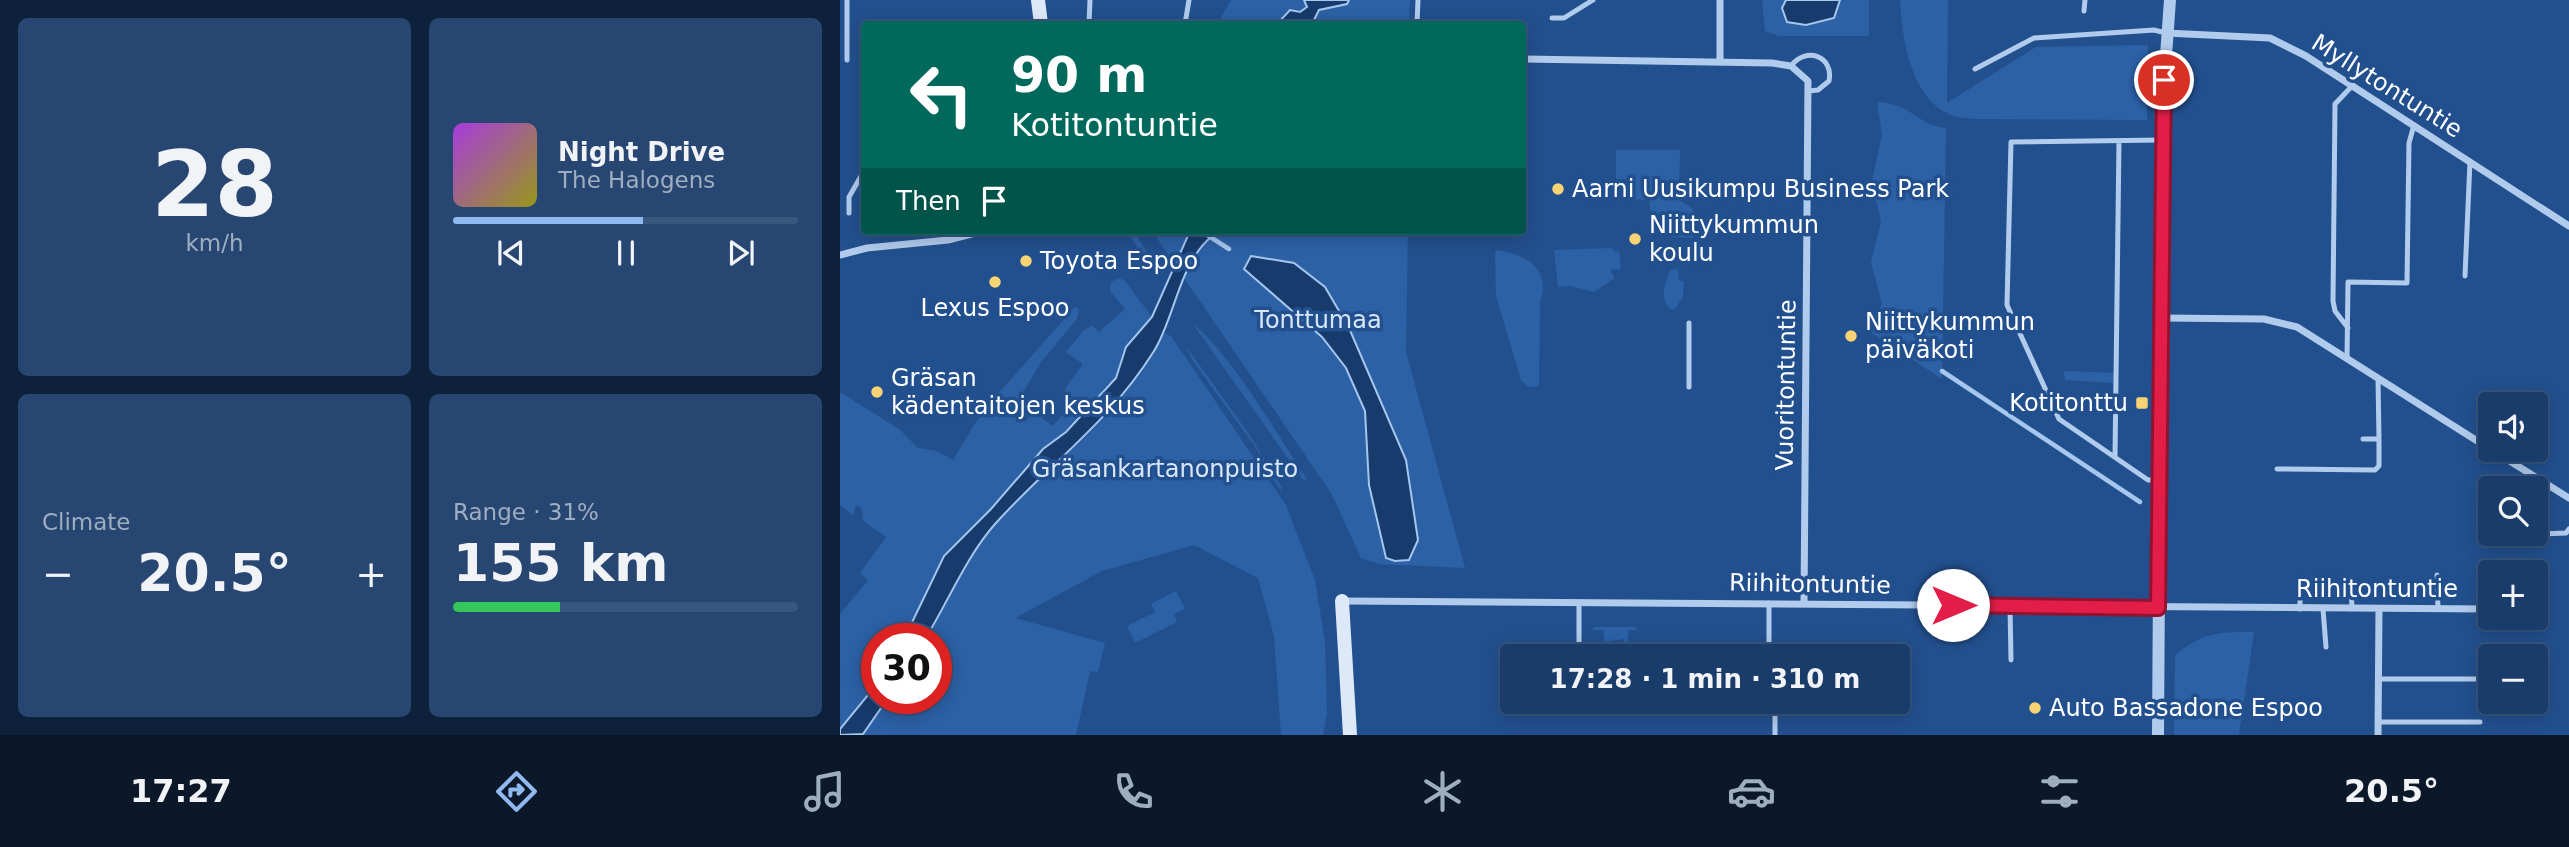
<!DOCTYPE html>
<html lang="en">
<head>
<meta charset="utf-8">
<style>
  body { margin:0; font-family:"DejaVu Sans",sans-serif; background:#274772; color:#f1f3f6; height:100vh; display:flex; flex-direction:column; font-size:26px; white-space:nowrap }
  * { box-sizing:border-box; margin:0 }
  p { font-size:23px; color:#9fadc1 }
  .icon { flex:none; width:38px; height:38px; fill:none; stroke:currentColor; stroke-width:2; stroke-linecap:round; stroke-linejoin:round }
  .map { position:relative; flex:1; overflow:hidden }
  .side { display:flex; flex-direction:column; gap:18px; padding:18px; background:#0e213a; width:840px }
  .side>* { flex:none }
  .hud { position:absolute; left:21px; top:21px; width:665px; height:214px; border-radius:7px; box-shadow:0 4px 18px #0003,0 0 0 2px #38567e; background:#00695c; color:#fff; overflow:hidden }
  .buttons { position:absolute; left:1638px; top:392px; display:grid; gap:14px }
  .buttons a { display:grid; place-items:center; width:70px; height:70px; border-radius:7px; background:#1a3c6a; box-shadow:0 4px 18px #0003,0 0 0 2px #38567e; font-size:35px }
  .speed { position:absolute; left:21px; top:623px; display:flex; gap:14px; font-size:35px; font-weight:700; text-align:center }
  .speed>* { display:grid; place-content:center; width:91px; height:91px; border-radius:50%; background:#1a3c6a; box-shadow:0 4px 18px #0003,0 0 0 2px #38567e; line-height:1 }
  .speed .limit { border:10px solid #d22; background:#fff; color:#111 }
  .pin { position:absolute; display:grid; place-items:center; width:60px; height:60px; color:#fff; margin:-30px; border:4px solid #fff; border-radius:50%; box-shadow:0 2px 7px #0007 }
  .me { position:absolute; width:77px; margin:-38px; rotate:90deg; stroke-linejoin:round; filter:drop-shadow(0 0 5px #0008) }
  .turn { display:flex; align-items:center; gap:24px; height:147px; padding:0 35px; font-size:32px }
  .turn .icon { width:91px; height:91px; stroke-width:2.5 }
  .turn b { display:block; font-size:49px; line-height:60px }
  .then { display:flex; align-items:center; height:66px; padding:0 35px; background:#0003; gap:14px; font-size:26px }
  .big { font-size:52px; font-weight:700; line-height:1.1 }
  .side .card { flex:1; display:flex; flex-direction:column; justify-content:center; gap:10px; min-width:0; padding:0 24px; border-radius:10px; background:#274772 }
  .side .dial { align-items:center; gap:0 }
  .dial b { font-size:91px; line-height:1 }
  .song { display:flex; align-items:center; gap:21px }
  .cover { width:84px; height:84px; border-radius:10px; background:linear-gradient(135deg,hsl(280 70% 55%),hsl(60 70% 35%)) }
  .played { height:7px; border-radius:4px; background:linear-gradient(90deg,#90b9f0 55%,#38567e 55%) }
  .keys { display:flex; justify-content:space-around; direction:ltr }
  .heat { display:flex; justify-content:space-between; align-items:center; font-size:38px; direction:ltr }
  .charge { height:10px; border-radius:5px; background:linear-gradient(90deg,#34c759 31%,#38567e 0) }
  .side .tiles { flex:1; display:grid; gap:18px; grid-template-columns:repeat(2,1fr) }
  .trip { position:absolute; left:660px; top:644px; width:410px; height:70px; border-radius:7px; background:#1a3c6a; box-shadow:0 4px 18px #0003,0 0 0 2px #38567e; font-weight:700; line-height:70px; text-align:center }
  .tab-bar { display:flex; height:112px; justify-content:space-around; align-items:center; background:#0a182a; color:#9fadc1 }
  .tab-bar .icon { width:49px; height:49px }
  .tab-bar .selected { color:#90b9f0 }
  .tab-bar b { font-size:32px; color:#f1f3f6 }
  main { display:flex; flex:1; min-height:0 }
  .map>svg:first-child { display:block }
  .green { fill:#2c61a6 }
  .water { fill:#183b6e; stroke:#a5c6ed; stroke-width:2 }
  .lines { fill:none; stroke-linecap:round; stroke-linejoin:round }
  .stream { stroke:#a5c6ed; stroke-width:4.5 }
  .service { stroke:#b1cbec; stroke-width:5 }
  .minor { stroke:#b1cbec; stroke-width:7 }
  .tertiary { stroke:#b1cbec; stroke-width:12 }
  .secondary { stroke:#dde9f9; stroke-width:14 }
  .route-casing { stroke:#92132f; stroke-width:18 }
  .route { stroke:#e11d48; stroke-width:12 }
  .poi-dot { fill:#f8d374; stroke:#22508e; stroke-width:2.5 }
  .labels { text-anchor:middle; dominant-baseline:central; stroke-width:7; stroke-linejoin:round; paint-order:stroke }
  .street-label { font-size:24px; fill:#fff; stroke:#22508e }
  .poi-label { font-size:24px; fill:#fff; stroke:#22508e; text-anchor:start }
  .park-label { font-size:24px; fill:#d7e6f9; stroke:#22508e }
</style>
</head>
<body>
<main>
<section class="side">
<div class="tiles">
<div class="card dial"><b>28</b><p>km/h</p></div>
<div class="card">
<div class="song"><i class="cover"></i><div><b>Night Drive</b><p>The Halogens</p></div></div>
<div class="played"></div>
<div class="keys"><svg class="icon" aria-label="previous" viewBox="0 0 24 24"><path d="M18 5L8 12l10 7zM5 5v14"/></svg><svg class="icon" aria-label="pause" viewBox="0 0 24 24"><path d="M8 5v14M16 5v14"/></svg><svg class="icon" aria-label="next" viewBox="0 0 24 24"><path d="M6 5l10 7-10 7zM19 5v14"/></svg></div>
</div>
<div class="card"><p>Climate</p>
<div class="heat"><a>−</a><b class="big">20.5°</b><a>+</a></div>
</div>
<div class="card"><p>Range · 31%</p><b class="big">155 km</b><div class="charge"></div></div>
</div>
</section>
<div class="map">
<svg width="1729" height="735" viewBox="0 0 1729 735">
  <rect width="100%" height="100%" fill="#22508e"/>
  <!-- green -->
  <path class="green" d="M391 0H570L569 24H377Z
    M922 0H1029V36H939L925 31Z
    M1060 0H1108L1107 103 1196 47 1308 45 1307 120 1138 119C1129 118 1118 118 1111 115 1070 98 1062 37 1060 0Z
    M1037 102C1074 104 1076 125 1106 128L1102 379 1027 330 1042 304 1031 262 1041 222 1032 181 1042 135Z
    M776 150H840L839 200 853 209V238L831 237 825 218 811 214 809 200 788 199V179H776Z
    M287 231H294L310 258 308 265Z
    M312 231H568L566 352 625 568 539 564 521 558 491 493Z
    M771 248 775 252 779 251 781 269 770 270 775 278 754 292 730 286 718 287 714 250Z
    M655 250C684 253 712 268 700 302L699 386 688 387 681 380 656 296Z
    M838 269 839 280 844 282 843 297 835 309H830C819 297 825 284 830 270Z
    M279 278 285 281 312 317 286 346 276 378 264 388 254 403 226 432 203 449 151 509 104 556 64 639H37V684L0 729V614L28 580 20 573 46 537 23 521 22 509 16 505 13 515 0 505V392L59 429 78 448 97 451 113 460 142 412 235 307 239 309 237 319 201 362 172 411 185 422 194 411 212 426 221 417 226 387 243 364 226 352 243 331 252 325 259 332 285 309 270 291 271 282Z
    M353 324C391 354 438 436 467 479L463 480Z
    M322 332 331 336 446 505 457 534 475 580 485 642 487 714 483 735H441L434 636 418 578 354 545 262 571 175 618 265 643 258 672 250 671 236 735H23L48 698H96V639H85C108 602 126 557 155 524 211 462 289 412 322 332Z
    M345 345 409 434 442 488 440 490 414 445 353 361Z
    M1224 371 1276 373 1274 383 1225 380Z
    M336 591 345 609 334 614 337 622 295 643 287 626 315 612 311 604Z
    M754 627H796L797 630H788V647H797V652L784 653V639L764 642V630H753Z
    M1414 632 1399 735H1334L1335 655C1364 632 1378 632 1414 632Z"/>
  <!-- water -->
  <path class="water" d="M464 0H509L507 4 479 10 472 24H437L450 10 460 12 467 7Z
    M946 0H1000L994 18 966 25 947 22 942 8Z
    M350 231H371V237C339 264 335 317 314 351 269 423 209 464 155 524 126 557 108 602 85 639H64L104 556 151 509 203 449 226 432 276 378 286 347 312 317Z
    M411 256 454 263 485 287 509 328 566 460 578 540 569 560 555 561 546 558 529 485 525 411 506 368 482 337 404 269Z
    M37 684V698H48L23 734 0 735V729Z"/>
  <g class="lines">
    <!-- stream -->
    <path class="stream" d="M361 231 389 249
      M1102 371 1300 502"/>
    <!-- service -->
    <path class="service" d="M1244 11 1245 0
      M712 18H724L753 0
      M249 24 250 0
      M345 24 349 0
      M577 24 578 0
      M7 60V0
      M951 66C966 46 994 56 989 81L978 90 969 91
      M1135 69 1194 38 1314 30 1326 33
      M9 213V197L24 171
      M1625 276 1630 161
      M849 323V387
      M1508 328 1495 311 1493 301 1495 104 1513 85
      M1507 359 1508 282 1567 283 1569 143 1574 125
      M1523 439H1539L1538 378
      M1275 457 1279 141
      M1437 469 1535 470 1539 466V439
      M1319 480H1308L1219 419 1167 305 1171 142 1321 140
      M1698 534 1726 533 1729 529
      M1597 575 1598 609
      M1460 579V609
      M1511 579 1512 609
      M739 602V656
      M929 603V644L934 656
      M1170 606 1171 660
      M1483 609 1486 647
      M1539 679H1639
      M935 702V735
      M1538 722H1640"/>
    <!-- minor -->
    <path class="minor" d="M1326 33 1430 38 1466 56 1729 226
      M682 59 932 63 951 66 968 81 964 604
      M880 62V0
      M0 255 27 248 108 240 143 231
      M1322 318 1424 319 1457 327 1650 449
      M1652 450 1729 498
      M503 601 1647 609
      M1538 735 1539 609"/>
    <!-- tertiary -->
    <path class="tertiary" d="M1318 735 1322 111 1330 0"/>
    <!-- secondary -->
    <path class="secondary" d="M198 0 201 24
      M502 601 510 735"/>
  </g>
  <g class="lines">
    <defs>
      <path id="route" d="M1113 605 1318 608 1324 80"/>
    </defs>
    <!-- route casing -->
    <use href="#route" class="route-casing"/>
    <!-- route -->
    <use href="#route" class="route"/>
  </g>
  <!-- markers -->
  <g class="poi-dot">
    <circle cx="718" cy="189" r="7"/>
    <circle cx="795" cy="239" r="7"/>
    <circle cx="186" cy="261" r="7"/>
    <circle cx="155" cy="282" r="7"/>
    <circle cx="1011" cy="336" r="7"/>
    <circle cx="37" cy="392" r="7"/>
    <rect x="1295" y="396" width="14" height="14" rx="3.5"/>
    <circle cx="1195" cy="708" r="7"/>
  </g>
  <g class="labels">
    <!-- street labels -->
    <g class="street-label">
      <text transform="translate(1547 86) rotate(32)">Myllytontuntie</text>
      <text transform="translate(946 385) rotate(-89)">Vuoritontuntie</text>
      <text transform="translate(970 584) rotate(1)">Riihitontuntie</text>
      <text x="1537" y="589">Riihitontuntie</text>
    </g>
    <!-- poi labels -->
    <g class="poi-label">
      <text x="732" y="189">Aarni Uusikumpu Business Park</text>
      <text x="809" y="225">Niittykummun<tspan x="809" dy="28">koulu</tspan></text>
      <text x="200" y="261">Toyota Espoo</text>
      <text x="155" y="308" text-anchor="middle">Lexus Espoo</text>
      <text x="1025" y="322">Niittykummun<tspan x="1025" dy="28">päiväkoti</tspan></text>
      <text x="51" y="378">Gräsan<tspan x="51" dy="28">kädentaitojen keskus</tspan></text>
      <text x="1288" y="403" text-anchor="end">Kotitonttu</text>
      <text x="1209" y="708">Auto Bassadone Espoo</text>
    </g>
    <!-- park labels -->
    <g class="park-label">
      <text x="478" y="320">Tonttumaa</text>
      <text x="325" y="469">Gräsankartanonpuisto</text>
    </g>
  </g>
</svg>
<div class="buttons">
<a><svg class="icon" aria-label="sound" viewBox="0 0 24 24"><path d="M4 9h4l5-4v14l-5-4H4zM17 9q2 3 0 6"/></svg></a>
<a><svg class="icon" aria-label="search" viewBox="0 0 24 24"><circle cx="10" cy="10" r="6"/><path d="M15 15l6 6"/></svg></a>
<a>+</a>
<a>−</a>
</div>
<div class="speed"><div class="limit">30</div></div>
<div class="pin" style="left:1324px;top:80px;background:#d93025"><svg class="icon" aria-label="arrive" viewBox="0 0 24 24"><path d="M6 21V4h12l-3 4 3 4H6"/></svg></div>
<svg class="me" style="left:1113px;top:605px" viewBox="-20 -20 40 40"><circle r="19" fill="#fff"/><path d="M0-13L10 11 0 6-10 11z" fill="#e11d48"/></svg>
<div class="trip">17:28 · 1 min · 310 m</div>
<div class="hud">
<div class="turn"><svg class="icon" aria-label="left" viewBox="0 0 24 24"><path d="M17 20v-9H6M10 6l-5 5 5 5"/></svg><div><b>90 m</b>Kotitontuntie</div></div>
<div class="then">Then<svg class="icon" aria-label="arrive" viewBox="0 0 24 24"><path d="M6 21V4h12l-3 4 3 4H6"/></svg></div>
</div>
</div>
</main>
<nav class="tab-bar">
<b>17:27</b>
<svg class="icon selected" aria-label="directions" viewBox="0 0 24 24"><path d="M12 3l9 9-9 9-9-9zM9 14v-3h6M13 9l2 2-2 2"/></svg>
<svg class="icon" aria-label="music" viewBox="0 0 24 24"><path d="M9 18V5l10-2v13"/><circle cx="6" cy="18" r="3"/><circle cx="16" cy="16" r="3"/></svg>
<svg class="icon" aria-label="phone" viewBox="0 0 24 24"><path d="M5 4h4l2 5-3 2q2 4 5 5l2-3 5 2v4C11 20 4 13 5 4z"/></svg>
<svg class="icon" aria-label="climate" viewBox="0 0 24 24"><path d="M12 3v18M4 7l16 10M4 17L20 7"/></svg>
<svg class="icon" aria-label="car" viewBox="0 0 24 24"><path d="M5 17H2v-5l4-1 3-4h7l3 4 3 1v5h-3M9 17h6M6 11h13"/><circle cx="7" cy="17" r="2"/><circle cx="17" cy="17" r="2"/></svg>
<svg class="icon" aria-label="filters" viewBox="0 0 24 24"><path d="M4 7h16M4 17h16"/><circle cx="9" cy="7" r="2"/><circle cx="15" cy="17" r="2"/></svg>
<b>20.5°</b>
</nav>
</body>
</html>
